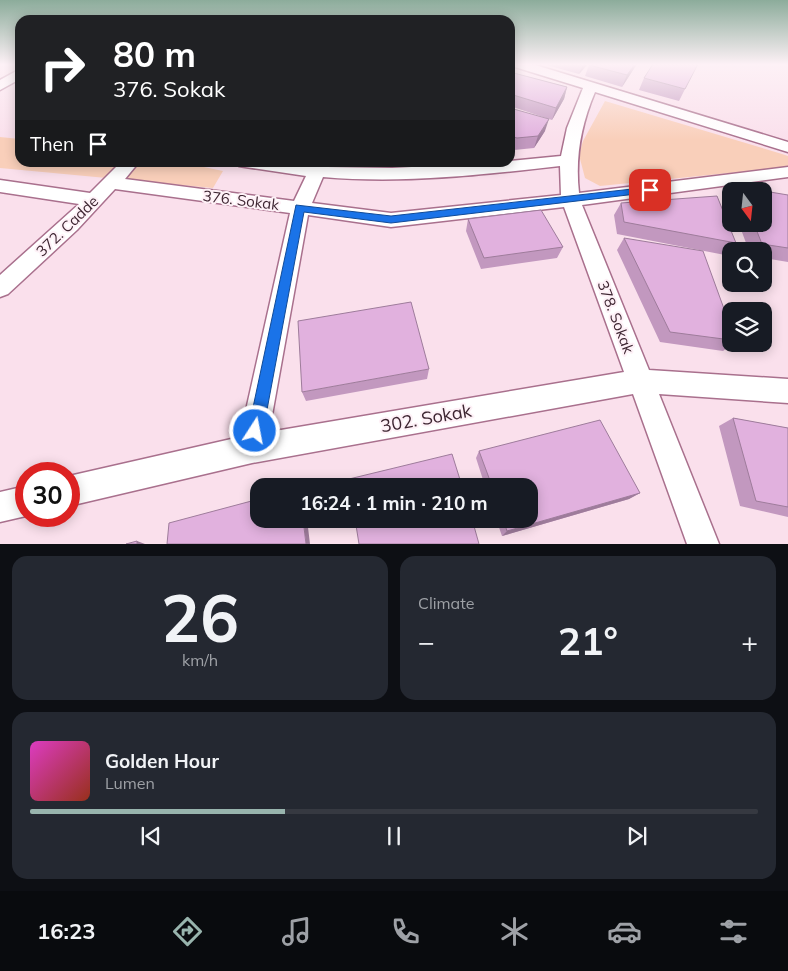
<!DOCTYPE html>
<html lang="en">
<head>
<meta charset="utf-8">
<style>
  body { margin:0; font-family:Mulish,sans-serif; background:#242831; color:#f1f3f6; height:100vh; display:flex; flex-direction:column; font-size:19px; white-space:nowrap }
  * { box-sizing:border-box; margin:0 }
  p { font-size:16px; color:#9ea1a6 }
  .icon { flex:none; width:28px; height:28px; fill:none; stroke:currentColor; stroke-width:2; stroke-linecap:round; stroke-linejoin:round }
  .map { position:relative; height:544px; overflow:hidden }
  .panel { display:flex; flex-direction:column; gap:12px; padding:12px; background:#0d0f14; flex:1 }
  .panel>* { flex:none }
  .top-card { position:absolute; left:15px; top:15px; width:500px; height:152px; border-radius:15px; box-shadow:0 2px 12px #0003; background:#202124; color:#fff; overflow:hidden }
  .needle { width:32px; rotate:165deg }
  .tools { position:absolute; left:722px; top:182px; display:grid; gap:10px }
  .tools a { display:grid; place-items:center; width:50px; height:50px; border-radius:10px; background:#171b24; box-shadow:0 2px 12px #0003; font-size:25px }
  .speed { position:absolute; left:15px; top:462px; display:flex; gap:10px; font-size:25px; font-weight:700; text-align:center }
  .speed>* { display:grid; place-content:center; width:65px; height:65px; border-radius:50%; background:#171b24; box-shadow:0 2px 12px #0003; line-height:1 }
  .speed .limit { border:8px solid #d22; background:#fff; color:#111 }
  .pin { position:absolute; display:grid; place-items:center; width:42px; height:42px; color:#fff; margin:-21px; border-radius:10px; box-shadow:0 2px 8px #0006 }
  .me { position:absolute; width:55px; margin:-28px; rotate:11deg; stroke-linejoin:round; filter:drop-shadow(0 0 4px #0008) }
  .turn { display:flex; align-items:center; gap:18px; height:105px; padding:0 15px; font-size:22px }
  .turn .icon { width:65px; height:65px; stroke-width:2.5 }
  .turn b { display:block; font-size:35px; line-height:42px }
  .then { display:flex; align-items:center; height:48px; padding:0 15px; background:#0003; gap:10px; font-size:19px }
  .big { font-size:38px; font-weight:700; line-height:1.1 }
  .panel .card { flex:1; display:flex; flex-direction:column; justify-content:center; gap:8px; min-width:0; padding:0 18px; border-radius:15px; background:#242831 }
  .panel .dial { align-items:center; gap:0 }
  .dial b { font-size:65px; line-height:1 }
  .song { display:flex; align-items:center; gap:15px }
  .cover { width:60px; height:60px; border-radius:8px; background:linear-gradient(135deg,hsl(310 70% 55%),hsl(10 70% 35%)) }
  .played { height:5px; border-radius:2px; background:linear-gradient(90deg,#98b4ad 35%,#363941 35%) }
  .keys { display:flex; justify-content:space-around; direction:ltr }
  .heat { display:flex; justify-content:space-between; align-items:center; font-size:28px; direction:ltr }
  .panel .tiles { flex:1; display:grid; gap:12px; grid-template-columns:1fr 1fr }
  .card:last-child { grid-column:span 2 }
  .trip { position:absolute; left:250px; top:478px; width:288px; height:50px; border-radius:15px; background:#171b24; box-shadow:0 2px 12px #0003; font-weight:700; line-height:50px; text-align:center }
  .tab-bar { display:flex; height:80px; justify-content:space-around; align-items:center; background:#090b0e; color:#9ea1a6 }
  .tab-bar .icon { width:35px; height:35px }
  .tab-bar .selected { color:#98b4ad }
  .tab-bar b { font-size:22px; color:#f1f3f6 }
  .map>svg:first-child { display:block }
  .green { fill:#f9cfba }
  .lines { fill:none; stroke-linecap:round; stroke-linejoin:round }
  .minor-casing { stroke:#a9708d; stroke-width:3 }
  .minor { fill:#fff; fill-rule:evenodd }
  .wall { fill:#c298bf }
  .shaded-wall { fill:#9e7c9b }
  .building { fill:#e1b1de; stroke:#9e7c9b }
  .route { fill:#1a73e8; stroke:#114b97 }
  .labels { text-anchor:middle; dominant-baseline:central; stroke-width:4; stroke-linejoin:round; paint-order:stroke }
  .street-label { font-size:15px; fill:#3d2531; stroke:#fef1f7 }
  .near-street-label { font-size:18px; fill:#3d2531; stroke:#fef1f7 }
</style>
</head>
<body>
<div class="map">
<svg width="788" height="544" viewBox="0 0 788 544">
  <rect width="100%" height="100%" fill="#fae0ec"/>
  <!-- green -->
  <path class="green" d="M605 101 782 154 788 156V167L600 186 585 178 579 155 583 141Z
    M0 137 20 139V162H180L223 171 213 188 0 168Z"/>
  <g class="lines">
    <defs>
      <path id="minor" d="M513 64H532L788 142V152L595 92C581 125 575 157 579 193L788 167V177L582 205 649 370 788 379V403L659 394 719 544H687L633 394 252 463 69 506V476L240 437 290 213 115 189 77 230 8 294 0 297V275L79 204 0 192V180L90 193 121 162H139L125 179 294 201 306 176 245 167 239 166 237 162H287L311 165 312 162H329L327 167 392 168 510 162V161L561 156 567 128 583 88 515 67ZM560 166 561 195 391 213 312 203 323 177C402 184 482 175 560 166ZM564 207 624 372 269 432 308 215 391 227Z
        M20 69V79L0 90V80Z
        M26 486V516L0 522V492Z"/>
    </defs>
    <!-- minor casing -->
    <use href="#minor" class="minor-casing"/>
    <!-- minor -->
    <use href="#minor" class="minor"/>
  </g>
  <!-- wall -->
  <path class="wall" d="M543 64H588L579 74Z
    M637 64 622 87 585 76 589 65Z
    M510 72 567 87 564 99 552 120 510 106Z
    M644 78 685 89 679 101 639 90Z
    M510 108 545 131 534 148 514 150 510 149Z
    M788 195V262L764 258V251H749L739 224H764Z
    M621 203 736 243 725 255 617 234 614 215Z
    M468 219 563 247 557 258 481 269 466 231Z
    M624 238 731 328 732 344 723 351 660 342 617 250Z
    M429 369 427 379 306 401 302 392Z
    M733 418 788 428V517L740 506 719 426Z
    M479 451 640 493 629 499 502 536 496 519H529V486H485L476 458Z"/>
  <!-- shaded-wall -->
  <path class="shaded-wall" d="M583 64H588L579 74Z
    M635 64H637L622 87 627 75Z
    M567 87 564 99 552 120 556 108Z
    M549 119 545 131 534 148 538 136Z
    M640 493 629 499 502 536 507 531Z
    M303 519H307L310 544H306Z
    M137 541 145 544H137Z"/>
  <!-- building -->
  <path class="building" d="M590 64H635L627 75 589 65Z
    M653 64H698L685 89 644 78Z
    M510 72 567 87 556 108 510 94Z
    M510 108 549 119 538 136 517 138 510 136Z
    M740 188 764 191H742Z
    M764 191 788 195V248L762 244 754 224H764Z
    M717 196 736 243 624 222 621 203Z
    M541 210 563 247 484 258 468 219Z
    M624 238 703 251 731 328V340L670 332Z
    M411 302 429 369 302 392 298 321Z
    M733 418 788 428V507L756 501Z
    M600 420 640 493 507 531 503 519H529V486H492L479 451Z
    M452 454 462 486H350L349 479Z
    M259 499V519H303L306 544H167L169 523Z
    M355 519H472L479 544H359Z
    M137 541V544H126Z"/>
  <!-- sky -->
  <linearGradient id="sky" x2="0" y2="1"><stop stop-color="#8cac9b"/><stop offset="0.46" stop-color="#fdf1f6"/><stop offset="1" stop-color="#fdf1f6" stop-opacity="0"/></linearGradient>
  <rect width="788" height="140" fill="url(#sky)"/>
  <!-- route -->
  <path class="route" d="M650 187 655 190 653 192 391 223 304 212 263 431 261 436 255 438 250 436 248 431 296 205 391 216Z"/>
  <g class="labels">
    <!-- street labels -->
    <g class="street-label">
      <text transform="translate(241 200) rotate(7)">376. Sokak</text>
      <text transform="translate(67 226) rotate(-44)">372. Cadde</text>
      <text transform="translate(616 317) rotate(69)">378. Sokak</text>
    </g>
    <!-- near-street labels -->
    <g class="near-street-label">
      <text transform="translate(426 418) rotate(-10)">302. Sokak</text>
    </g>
  </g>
</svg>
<div class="tools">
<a><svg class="needle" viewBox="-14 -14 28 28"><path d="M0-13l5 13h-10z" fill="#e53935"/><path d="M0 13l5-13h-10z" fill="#9ea1a6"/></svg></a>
<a><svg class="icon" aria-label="search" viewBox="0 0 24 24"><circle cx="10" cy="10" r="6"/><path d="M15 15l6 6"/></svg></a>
<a><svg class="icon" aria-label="layers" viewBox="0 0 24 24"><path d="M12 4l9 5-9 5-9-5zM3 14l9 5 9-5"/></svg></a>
</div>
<div class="speed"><div class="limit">30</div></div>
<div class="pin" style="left:650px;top:190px;background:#d93025"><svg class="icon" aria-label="arrive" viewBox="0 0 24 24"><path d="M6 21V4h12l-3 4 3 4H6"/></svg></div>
<svg class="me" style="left:255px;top:431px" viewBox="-20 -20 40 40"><circle r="17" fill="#1a73e8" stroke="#fff" stroke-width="3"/><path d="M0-11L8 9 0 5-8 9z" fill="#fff"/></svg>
<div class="trip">16:24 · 1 min · 210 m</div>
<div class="top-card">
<div class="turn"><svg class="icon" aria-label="right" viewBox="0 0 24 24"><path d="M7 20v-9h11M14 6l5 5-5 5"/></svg><div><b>80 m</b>376. Sokak</div></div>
<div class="then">Then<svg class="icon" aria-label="arrive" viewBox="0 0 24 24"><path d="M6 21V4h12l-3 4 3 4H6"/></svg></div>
</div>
</div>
<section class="panel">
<div class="tiles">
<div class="card dial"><b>26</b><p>km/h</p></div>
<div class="card"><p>Climate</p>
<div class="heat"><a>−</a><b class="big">21°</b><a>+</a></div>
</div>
<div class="card">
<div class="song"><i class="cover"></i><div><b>Golden Hour</b><p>Lumen</p></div></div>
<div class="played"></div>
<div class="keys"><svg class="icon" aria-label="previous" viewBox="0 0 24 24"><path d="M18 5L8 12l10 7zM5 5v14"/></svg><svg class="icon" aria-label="pause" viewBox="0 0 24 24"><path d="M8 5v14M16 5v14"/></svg><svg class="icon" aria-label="next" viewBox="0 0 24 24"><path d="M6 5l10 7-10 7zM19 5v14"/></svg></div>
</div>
</div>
</section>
<nav class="tab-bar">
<b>16:23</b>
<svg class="icon selected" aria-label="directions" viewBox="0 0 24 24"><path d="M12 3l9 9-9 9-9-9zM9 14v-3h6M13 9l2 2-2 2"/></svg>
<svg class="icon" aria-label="music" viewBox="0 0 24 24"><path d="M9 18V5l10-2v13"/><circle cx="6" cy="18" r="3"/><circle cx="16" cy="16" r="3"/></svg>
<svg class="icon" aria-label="phone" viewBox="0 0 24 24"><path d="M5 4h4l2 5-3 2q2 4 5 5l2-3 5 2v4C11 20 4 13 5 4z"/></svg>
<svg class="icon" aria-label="climate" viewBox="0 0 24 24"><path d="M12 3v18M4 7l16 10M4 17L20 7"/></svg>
<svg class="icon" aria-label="car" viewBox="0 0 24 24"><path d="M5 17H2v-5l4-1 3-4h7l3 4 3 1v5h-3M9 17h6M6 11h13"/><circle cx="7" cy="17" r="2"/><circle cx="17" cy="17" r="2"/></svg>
<svg class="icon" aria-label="filters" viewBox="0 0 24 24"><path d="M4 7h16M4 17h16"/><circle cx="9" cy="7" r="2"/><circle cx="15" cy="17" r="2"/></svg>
</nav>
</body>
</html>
